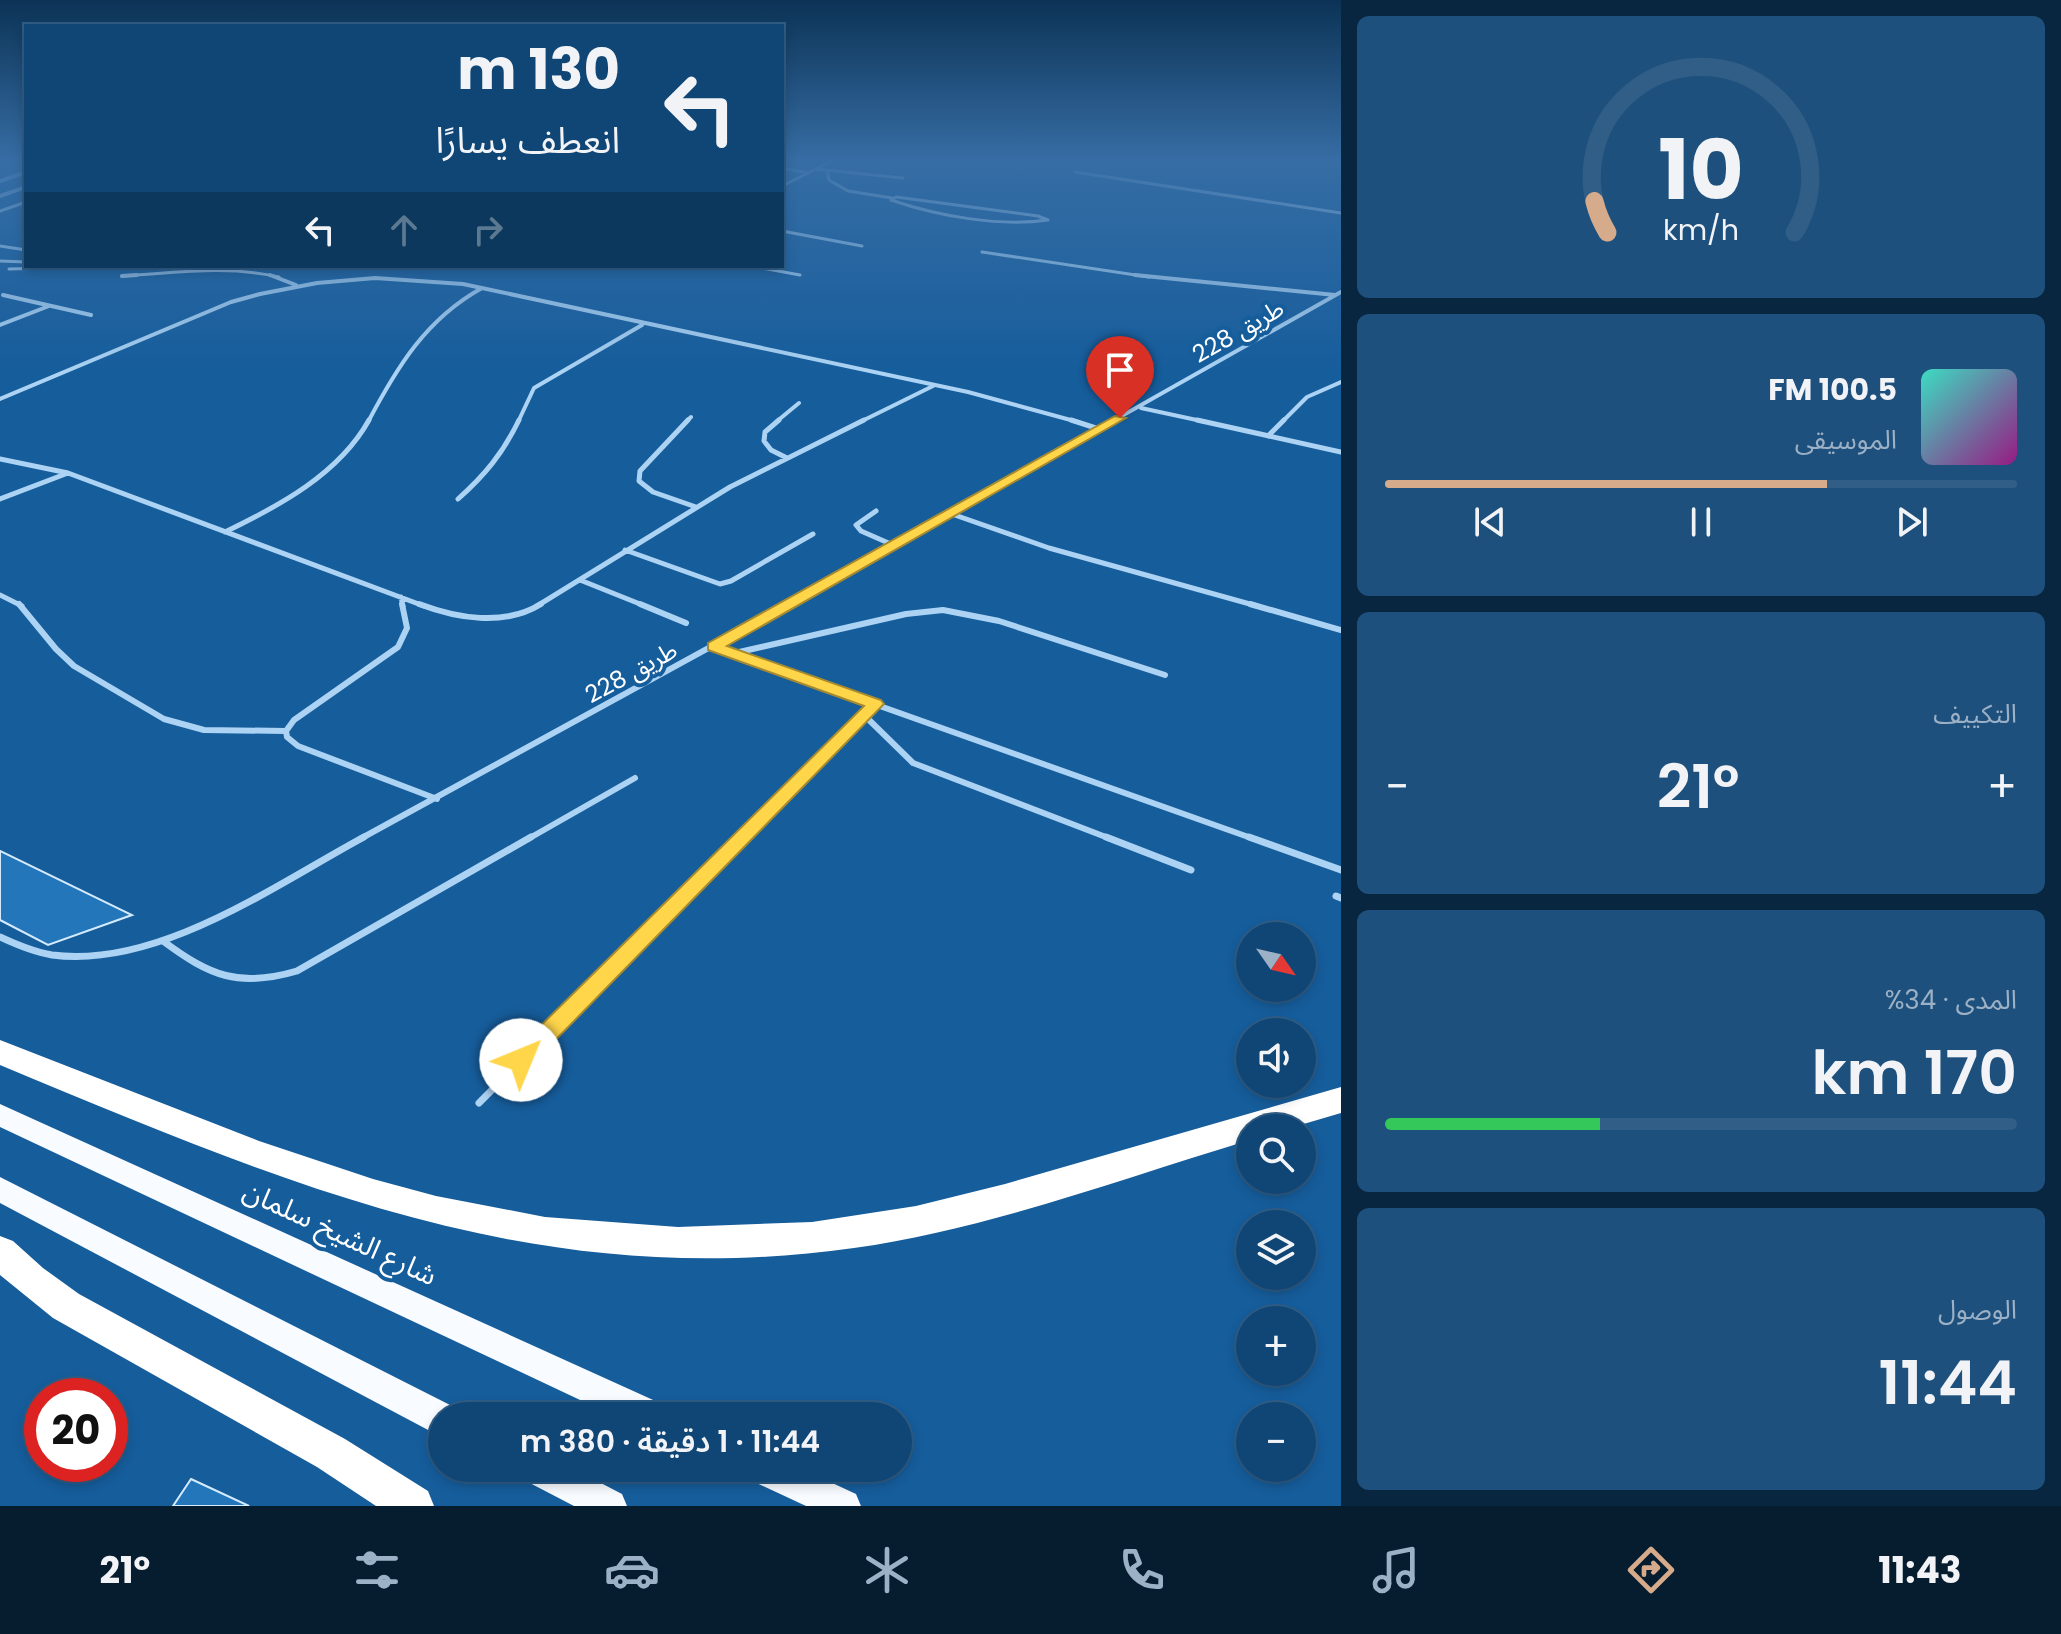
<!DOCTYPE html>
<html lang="ar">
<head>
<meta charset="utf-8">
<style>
  body { margin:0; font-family:Poppins,"Noto Sans Arabic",sans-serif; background:#1e507d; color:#f1f3f6; direction:rtl; height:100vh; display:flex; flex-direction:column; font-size:30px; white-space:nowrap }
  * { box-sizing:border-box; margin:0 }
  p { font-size:26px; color:#9cb1c5 }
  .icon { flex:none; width:44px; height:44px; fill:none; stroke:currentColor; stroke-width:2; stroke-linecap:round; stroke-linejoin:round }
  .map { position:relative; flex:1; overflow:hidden; direction:ltr }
  .details { display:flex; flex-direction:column; gap:16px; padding:16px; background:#092640; width:720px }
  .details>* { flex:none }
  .guide { position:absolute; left:24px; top:24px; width:760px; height:244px; border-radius:0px; box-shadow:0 4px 12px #0003,0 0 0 2px #305e87; direction:rtl; background:#104675; color:#f1f3f6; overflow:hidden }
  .needle { width:52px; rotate:124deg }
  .tools { position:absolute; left:1236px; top:922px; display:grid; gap:16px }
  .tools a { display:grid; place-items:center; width:80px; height:80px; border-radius:50%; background:#104675; box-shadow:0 4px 12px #0003,0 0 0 2px #305e87; font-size:40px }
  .speed { position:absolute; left:24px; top:1378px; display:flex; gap:16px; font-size:40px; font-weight:700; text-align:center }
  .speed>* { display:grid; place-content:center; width:104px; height:104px; border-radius:50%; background:#104675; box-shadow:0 4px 12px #0003,0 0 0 2px #305e87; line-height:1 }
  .speed .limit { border:12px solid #d22; background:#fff; color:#111 }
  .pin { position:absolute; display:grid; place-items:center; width:68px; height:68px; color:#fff; margin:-82px -34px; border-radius:50% 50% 50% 0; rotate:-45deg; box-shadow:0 0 8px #0007 }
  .pin .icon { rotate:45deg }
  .me { position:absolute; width:88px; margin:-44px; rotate:45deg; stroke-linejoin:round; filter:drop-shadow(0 0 6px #0008) }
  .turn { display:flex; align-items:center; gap:28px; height:168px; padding:0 32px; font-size:36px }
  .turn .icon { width:104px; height:104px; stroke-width:2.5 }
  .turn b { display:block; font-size:56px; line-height:68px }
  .lanes { display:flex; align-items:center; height:76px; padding:0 32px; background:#0003; justify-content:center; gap:40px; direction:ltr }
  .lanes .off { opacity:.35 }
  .big { font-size:60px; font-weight:600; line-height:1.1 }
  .details .tile { flex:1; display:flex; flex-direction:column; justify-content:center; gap:12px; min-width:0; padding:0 28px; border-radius:12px; background:#1e507d }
  .details .dial { align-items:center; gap:0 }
  .dial svg { height:208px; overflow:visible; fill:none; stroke:#305e87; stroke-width:7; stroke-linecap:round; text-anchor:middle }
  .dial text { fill:#f1f3f6; stroke:none }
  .song { display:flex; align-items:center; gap:24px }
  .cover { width:96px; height:96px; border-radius:12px; background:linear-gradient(135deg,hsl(170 70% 55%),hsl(310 70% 35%)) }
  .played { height:8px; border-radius:4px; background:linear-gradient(90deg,#d6ab8b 70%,#305e87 70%) }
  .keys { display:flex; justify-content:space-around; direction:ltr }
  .heat { display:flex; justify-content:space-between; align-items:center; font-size:44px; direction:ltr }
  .charge { height:12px; border-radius:6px; background:linear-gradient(90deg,#34c759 34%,#305e87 0) }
  .trip { position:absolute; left:428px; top:1402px; width:484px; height:80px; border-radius:40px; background:#104675; box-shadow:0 4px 12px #0003,0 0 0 2px #305e87; font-weight:600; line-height:80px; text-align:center; direction:rtl }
  .tab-bar { display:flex; height:128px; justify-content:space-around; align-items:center; background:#061c2f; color:#9cb1c5 }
  .tab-bar .icon { width:56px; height:56px }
  .tab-bar .on { color:#d6ab8b }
  .tab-bar b { font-size:36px; color:#f1f3f6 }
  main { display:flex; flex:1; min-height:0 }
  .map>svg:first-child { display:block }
  .building { fill:#2476ba; stroke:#d4eafd; stroke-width:2 }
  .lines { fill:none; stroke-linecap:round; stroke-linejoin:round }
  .service-far4 { stroke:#acd3f3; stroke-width:3 }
  .service-far3 { stroke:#acd3f3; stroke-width:4 }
  .service-far2 { stroke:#acd3f3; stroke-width:5 }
  .service-far1 { stroke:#acd3f3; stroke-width:6 }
  .service { stroke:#acd3f3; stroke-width:7 }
  .minor { stroke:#acd3f3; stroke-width:4 }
  .tertiary { fill:#acd3f3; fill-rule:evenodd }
  .primary { fill:#f8fbff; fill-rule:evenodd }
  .motorway { fill:#fff; fill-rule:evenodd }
  .route { fill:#ffd54a; stroke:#a68a30; stroke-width:2 }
  .labels { text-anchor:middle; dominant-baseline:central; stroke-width:8; stroke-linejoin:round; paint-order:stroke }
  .street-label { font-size:24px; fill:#fff; stroke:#165d9c }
  .near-street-label { font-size:28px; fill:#fff; stroke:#165d9c }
</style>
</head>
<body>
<main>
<section class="details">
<div class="tile dial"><svg viewBox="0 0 100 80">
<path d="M14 69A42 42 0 1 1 86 69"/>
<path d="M14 69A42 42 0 0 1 9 57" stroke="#d6ab8b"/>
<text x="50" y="56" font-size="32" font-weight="700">10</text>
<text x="50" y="72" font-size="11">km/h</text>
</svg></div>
<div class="tile">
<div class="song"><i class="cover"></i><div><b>100.5 FM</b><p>الموسيقى</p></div></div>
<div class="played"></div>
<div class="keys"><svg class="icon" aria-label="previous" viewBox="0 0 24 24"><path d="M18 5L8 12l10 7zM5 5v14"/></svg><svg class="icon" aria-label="pause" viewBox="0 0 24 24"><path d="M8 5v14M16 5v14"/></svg><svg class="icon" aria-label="next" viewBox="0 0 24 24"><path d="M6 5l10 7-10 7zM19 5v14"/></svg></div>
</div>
<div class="tile"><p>التكييف</p>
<div class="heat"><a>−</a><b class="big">21°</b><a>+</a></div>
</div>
<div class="tile"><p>المدى · 34%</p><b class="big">170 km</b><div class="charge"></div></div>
<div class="tile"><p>الوصول</p><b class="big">11:44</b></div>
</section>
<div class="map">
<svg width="1341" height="1506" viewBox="0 0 1341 1506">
  <rect width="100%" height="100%" fill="#165d9c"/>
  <!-- building -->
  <path class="building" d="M0 851 132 915 48 945 0 920Z
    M191 1479 249 1506H173Z"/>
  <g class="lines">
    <!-- service-far4 -->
    <path class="service-far4" d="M782 163 786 161
      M782 168 809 173
      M816 169 903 178
      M827 171 829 180 848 191 892 198
      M1075 172 1341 213
      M782 186 832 161
      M896 197 1038 216 1048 220C999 227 938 216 891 200Z
      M0 211 26 202
      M782 231 862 246
      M0 246 26 250
      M982 252 1149 277
      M0 261 26 262
      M751 266 800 275
      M9 269 123 266
      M122 276C175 273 227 265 279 277"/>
    <!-- service-far3 -->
    <path class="service-far3" d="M270 275 296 285
      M1135 275 1335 295
      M122 276 137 275
      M3 295 91 315
      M0 325 49 306
      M0 399 231 302 260 294 317 283 375 278 463 284 968 392 1078 422
      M1141 408 1206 422
      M368 422C397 367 426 319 482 288
      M518 422 534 388 642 325
      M686 422 691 417
      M776 422 799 403
      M860 422 933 386
      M1111 422 1341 292
      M1282 422 1307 397 1341 382"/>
    <!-- service-far2 -->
    <path class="service-far2" d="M688 420 640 471 639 481 653 492 696 507
      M779 420 765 432 764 441 771 450 785 457
      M1071 420 1099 429
      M1197 420 1341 452
      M1268 436 1284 420
      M0 459 68 473 424 606
      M0 499 68 473
      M458 499C485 475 503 453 519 420
      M876 511 856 525 861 531 893 545
      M949 513 1049 548 1257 606
      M225 532C279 506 339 474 369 420
      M625 550 720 584 731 581 813 534
      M580 580 645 606
      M0 595 22 606
      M401 597 403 606
      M537 606 730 487 864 420
      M786 606 1114 420"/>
    <!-- service-far1 -->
    <path class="service-far1" d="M19 604 56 649 74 666 164 719 204 730 286 731
      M402 604 407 628 398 647 294 720 286 731 287 737 298 746 437 799
      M419 604C456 618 504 627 541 604
      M640 604 686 623
      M1250 604 1341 630
      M714 647 1254 839
      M735 653 906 614 943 610 999 621 1165 675
      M864 715 913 763 1111 839
      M360 839 789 604
      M528 839 635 778
      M741 839 875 704"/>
    <!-- service -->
    <path class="service" d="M1106 837 1191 870
      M1249 837 1341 870
      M1336 896 1341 898
      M0 937C17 945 33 952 52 955 158 969 275 885 364 837
      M163 941C210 976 239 988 297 971L531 837
      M479 1103 743 837"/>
    <!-- minor -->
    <path class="minor" d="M0 181 26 172"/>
    <!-- tertiary -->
    <path class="tertiary" d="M26 185V189L0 198V194Z"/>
    <!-- primary -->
    <path class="primary" d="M0 1104 662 1404 666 1416H614L0 1127Z
      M0 1177 454 1407 457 1416H442V1435L430 1431 0 1203Z
      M519 1468H572L622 1494 627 1506H574L524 1480Z
      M745 1468H800L856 1494 861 1506H806L750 1480Z"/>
    <!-- motorway -->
    <path class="motorway" d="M0 1040 259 1141 373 1179 436 1196 545 1217 678 1227 812 1222 916 1206 1005 1184 1341 1087V1113L1290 1128H1250V1140C1120 1179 989 1229 854 1248 534 1293 287 1184 0 1065Z
      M0 1236 13 1241 43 1268 79 1294 345 1439 428 1491 434 1506H376L317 1467 53 1318 0 1275Z"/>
  </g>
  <!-- sky -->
  <linearGradient id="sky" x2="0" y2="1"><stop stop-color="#0c3356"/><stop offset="0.43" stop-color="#366da4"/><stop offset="1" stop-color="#366da4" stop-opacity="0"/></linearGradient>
  <rect width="1341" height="372" fill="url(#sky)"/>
  <!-- route -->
  <path class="route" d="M1115 416 1126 418 727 646 881 700 884 704 530 1066 521 1069 513 1066 510 1060 513 1053 864 706 708 650V643Z"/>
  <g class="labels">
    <!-- street labels -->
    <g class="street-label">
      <text transform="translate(1238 331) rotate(-30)">طريق 228</text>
      <text transform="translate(631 672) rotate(-29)">طريق 228</text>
    </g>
    <!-- near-street labels -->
    <g class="near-street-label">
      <text transform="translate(340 1233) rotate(25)">شارع الشيخ سلمان</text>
    </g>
  </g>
</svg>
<div class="tools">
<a><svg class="needle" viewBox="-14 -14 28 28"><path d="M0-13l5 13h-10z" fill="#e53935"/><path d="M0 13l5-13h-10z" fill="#9cb1c5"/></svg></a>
<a><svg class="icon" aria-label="sound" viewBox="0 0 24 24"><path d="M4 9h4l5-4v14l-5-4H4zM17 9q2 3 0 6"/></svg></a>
<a><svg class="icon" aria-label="search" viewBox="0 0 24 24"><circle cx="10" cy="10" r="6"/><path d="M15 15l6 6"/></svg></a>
<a><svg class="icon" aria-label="layers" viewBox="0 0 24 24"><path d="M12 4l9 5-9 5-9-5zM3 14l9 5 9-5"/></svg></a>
<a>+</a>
<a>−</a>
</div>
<div class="speed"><div class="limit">20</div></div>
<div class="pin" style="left:1120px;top:418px;background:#d93025"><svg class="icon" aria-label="arrive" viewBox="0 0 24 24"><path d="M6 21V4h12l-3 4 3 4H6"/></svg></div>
<svg class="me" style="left:521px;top:1060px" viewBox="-20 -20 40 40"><circle r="19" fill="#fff"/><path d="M0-13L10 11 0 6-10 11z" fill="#ffd54a"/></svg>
<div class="trip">11:44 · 1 دقيقة · 380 m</div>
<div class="guide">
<div class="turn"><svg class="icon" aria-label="left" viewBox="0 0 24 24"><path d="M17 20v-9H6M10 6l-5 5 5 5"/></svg><div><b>130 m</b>انعطف يسارًا</div></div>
<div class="lanes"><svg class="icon" aria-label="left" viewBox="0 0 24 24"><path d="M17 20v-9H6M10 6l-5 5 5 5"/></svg><svg class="icon off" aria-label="ahead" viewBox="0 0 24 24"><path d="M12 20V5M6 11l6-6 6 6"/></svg><svg class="icon off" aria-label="right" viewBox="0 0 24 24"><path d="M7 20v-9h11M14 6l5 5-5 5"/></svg></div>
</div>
</div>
</main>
<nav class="tab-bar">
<b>11:43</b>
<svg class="icon on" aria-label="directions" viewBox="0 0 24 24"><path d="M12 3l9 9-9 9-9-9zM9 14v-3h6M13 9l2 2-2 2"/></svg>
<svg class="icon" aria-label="music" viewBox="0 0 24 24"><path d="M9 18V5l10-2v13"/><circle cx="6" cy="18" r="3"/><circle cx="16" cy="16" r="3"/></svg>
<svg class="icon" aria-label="phone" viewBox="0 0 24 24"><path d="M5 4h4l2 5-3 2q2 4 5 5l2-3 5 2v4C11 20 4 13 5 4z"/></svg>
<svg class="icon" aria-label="climate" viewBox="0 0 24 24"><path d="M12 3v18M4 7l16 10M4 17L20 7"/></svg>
<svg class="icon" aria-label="car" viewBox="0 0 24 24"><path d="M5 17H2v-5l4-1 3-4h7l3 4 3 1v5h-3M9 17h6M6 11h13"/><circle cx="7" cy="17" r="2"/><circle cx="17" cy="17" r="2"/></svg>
<svg class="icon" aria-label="filters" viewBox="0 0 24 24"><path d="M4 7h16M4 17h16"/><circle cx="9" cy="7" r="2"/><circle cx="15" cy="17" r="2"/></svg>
<b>21°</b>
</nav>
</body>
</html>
